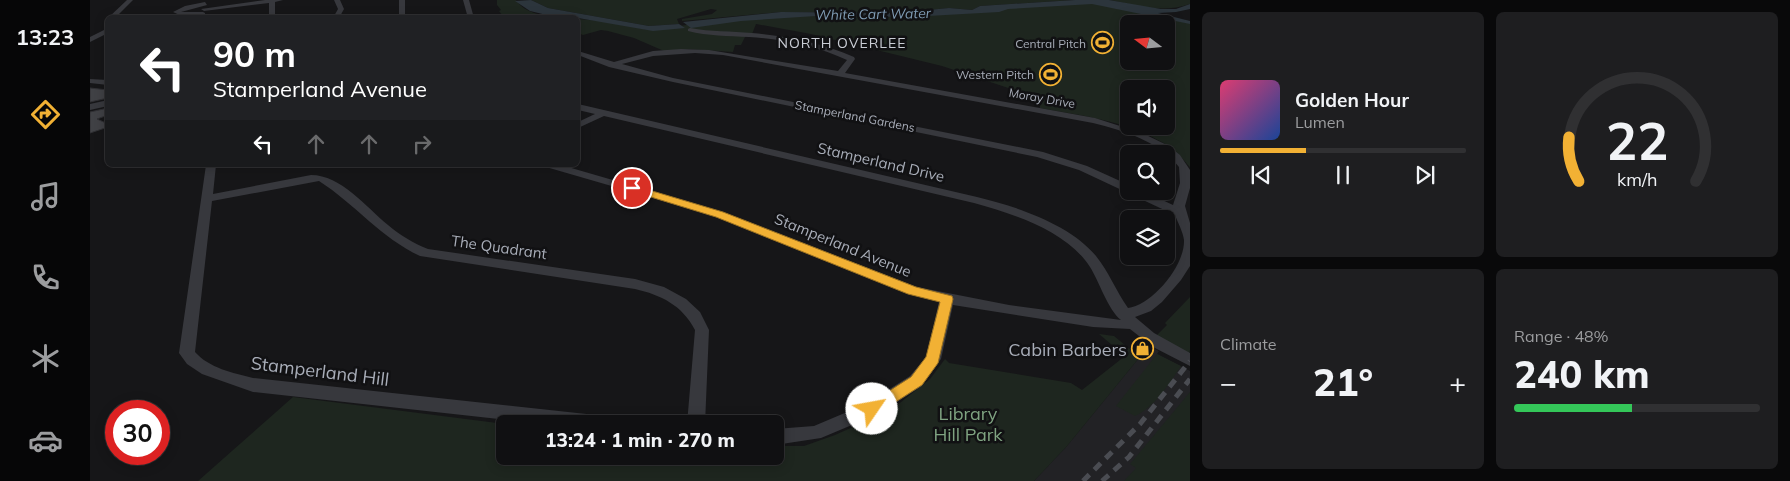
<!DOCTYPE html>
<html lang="en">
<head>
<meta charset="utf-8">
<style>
  body { margin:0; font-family:Mulish,sans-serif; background:#1e1e20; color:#f1f3f6; height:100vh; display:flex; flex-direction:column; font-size:19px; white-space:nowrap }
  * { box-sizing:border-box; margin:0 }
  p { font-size:16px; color:#9c9d9f }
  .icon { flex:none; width:28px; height:28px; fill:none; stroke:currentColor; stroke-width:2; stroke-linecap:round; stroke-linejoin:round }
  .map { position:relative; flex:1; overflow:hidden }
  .panel { display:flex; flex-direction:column; gap:12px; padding:12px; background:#09090a; width:600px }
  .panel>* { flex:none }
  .hud { position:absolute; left:15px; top:15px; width:475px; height:152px; border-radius:8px; box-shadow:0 2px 12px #0003,0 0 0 1px #303032; background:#202124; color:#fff; overflow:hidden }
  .needle { width:32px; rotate:286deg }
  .buttons { position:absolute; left:1030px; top:15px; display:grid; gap:10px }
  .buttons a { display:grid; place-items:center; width:55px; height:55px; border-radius:8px; background:#101012; box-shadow:0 2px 12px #0003,0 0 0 1px #303032; font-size:25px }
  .speed { position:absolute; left:15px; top:400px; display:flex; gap:10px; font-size:25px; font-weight:700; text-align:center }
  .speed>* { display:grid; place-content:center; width:65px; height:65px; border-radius:50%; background:#101012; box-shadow:0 2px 12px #0003,0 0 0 1px #303032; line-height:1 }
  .speed .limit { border:8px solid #d22; background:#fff; color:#111 }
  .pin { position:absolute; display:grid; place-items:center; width:42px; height:42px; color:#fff; margin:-21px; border:2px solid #fff; border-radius:50%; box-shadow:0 1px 5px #0007 }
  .me { position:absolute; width:55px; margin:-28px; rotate:57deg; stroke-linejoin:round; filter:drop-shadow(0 0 4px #0008) }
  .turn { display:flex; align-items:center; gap:18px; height:105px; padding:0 25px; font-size:22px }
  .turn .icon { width:65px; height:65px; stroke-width:2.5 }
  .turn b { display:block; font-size:35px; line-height:42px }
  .lanes { display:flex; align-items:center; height:48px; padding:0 25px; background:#0003; justify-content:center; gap:25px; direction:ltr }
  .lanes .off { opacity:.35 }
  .big { font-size:38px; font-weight:800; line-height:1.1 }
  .panel .tile { flex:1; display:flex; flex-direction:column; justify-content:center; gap:8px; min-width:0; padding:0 18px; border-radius:8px; background:#1e1e20 }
  .panel .dial { align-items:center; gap:0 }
  .dial svg { height:130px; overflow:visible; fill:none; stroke:#303032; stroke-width:7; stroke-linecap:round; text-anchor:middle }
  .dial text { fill:#f1f3f6; stroke:none }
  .song { display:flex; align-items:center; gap:15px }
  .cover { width:60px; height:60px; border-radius:8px; background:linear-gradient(135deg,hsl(340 70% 55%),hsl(220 70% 35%)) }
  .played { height:5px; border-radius:2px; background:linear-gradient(90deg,#f2b134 35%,#303032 35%) }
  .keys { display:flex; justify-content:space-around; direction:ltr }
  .heat { display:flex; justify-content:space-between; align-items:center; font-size:28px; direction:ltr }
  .charge { height:8px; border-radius:4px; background:linear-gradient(90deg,#34c759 48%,#303032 0) }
  .panel .tiles { flex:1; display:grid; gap:12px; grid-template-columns:repeat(2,1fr) }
  .trip { position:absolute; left:406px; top:415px; width:288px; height:50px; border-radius:8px; background:#101012; box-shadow:0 2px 12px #0003,0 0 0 1px #303032; font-weight:800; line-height:50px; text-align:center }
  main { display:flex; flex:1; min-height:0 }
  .menu { display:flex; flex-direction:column; width:90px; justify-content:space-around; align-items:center; background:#060607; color:#9c9d9f }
  .menu .icon { width:35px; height:35px }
  .menu .on { color:#f2b134 }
  .menu b { font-size:22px; color:#f1f3f6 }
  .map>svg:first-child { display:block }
  .built { fill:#222225 }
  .green { fill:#1e261f; fill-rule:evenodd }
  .water { fill:#2c353c }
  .building { fill:#404145; stroke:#303034 }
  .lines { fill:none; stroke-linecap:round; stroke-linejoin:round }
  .street { fill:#37383d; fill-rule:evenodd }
  .rail { stroke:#4a4c52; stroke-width:5; stroke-dasharray:9 7; stroke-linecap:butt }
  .route { fill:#f2b134; stroke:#9d7322 }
  .labels { text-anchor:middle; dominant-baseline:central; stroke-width:5; stroke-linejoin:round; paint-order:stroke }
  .far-poi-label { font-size:12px; fill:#a8adb8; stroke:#111113; text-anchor:end }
  .far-street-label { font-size:12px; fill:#a8adb8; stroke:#111113 }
  .far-water-label { font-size:14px; font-style:italic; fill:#7f9bb3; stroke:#111113 }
  .far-neighbourhood-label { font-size:14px; letter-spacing:1px; fill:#c9ccd4; stroke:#111113 }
  .street-label { font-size:15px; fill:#a8adb8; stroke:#111113 }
  .near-poi-label { font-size:18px; fill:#a8adb8; stroke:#111113; text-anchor:end }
  .near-street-label { font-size:18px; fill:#a8adb8; stroke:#111113 }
  .near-park-label { font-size:18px; fill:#7fa381; stroke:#111113 }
</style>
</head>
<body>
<main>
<nav class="menu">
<b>13:23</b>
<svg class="icon on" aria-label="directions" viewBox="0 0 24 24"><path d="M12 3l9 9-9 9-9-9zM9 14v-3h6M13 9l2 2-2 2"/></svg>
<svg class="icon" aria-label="music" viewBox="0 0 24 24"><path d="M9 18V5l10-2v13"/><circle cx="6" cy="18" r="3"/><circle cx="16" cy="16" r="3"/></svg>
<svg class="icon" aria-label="phone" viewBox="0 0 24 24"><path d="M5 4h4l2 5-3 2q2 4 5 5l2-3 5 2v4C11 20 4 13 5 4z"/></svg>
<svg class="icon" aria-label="climate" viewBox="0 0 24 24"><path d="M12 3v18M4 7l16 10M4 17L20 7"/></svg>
<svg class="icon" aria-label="car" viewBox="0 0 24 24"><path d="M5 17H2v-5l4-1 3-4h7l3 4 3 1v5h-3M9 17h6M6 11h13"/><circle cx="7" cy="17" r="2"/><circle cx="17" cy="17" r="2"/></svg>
</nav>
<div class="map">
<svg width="1100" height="481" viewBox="0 0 1100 481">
  <rect width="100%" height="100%" fill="#161618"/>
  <!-- built -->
  <path class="built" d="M1048 341 1069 351 1067 354 1100 371V450L1079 481H944L977 446 1049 358 1039 352Z"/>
  <!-- green -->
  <path class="green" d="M407 0H426C435 14 455 16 471 17H418L412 15 409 11 411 10 407 5Z
    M441 0H985L890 6 882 10 859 8 807 13 691 12 592 21V19L622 14 627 10 621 9 587 19 589 24 559 26 458 8Z
    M1019 0H1100V4C1071 14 1048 5 1019 0Z
    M1005 2 1100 23V167C1094 161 1088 152 1081 148 1044 122 994 116 950 108V101L942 96 852 66 721 34 666 24 662 34 656 35 651 45H645L643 52 598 49 574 51 544 38 518 31 511 30 493 35 488 33V19L512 21 559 30 611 23 709 15 866 12ZM1039 24H1076V61H1039ZM1039 89H1076V126H1039Z
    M1100 297V350L1099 354 1066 336 1077 325 1075 323Z
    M1009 334 1024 336 1041 350 1039 352 1049 358 977 446 944 481H108L203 397 415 424V456H685V446H714L745 435 801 410 840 379 855 359 859 363 981 383 992 390 1035 356Z
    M1067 354 1091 366C1079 384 1065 407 1045 416L1026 406Z
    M1100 392V481H1034L1046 468 1040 464Z"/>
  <!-- water -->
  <path class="water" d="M441 0 458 8 559 26 589 24 595 28 563 31 488 18 465 17 440 11 425 1Z
    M985 0H1019L1071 9H1086L1100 4V9L1086 12 1068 13 1100 21V24L1002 4 918 9 909 12 820 17 726 16 651 21 601 28 593 22 691 12 807 13 859 8 882 10 890 6Z"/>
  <!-- building -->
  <path class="building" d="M0 88 18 90V98L0 102Z
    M18 108V115L7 119 18 124V127L0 133V112Z
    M1051 342 1061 348 1054 356 1044 351Z"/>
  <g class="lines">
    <!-- street -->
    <path class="street" d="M37 0H43L25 18H18Z
      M175 0H193L185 2V18H179V3L114 11 111 9Z
      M244 0H250L254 9 249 18H243L248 9Z
      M309 0H315V18H309Z
      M373 0H379L384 18H378Z
      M115 2 117 5 91 12H113L115 13V15L94 17 83 12 95 6Z
      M18 28V33L0 42V37Z
      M600 28C621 32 641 31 662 33 696 36 732 43 764 57L765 59 755 73 1005 118 1052 133 1079 146 1090 155 1100 170V188L1095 206 1100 223V266L1091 280 1072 302 1061 311 1045 317 1064 333 1100 353V366L1063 347 1040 329 1003 327 863 305 851 359 832 386 788 414 731 438 685 445V429L724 426 776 404 820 376 836 357 849 302 818 294 625 216 456 167 455 165H471L633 212 827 287 919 305 1031 320C1018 310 1009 281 1000 267 977 231 924 214 884 203L514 116 488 128V122L505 114 488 110V104L887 197C925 206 980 224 1006 256 1019 272 1026 291 1038 308 1062 305 1095 266 1094 240 1093 232 1088 223 1085 215L989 170 947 157 583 82 519 67 488 55V51L524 62 563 51 591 49 619 50 748 71 757 60C727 46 692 39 659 37 638 36 618 36 598 31V29ZM605 53 633 55 1003 123C1034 131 1069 141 1089 167L1090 183 1083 205 1053 191H1039V185L997 166 953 152 583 78 532 64 563 56Z
      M0 79 18 80V85L0 83Z
      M18 100V106L0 110V104Z
      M116 165H126L123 194 221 175C251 175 276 207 298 225 310 235 323 243 338 249L545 279 574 287 596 299 610 312 619 330 615 424H597L605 330C592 305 571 295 545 289L330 256C291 238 265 204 229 181L122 201 105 352C119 368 143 373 163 378L524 417 530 419 533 424H455L163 392 112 374 97 364 89 353Z"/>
    <!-- rail -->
    <path class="rail" d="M993 481 1050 424 1100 361
      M1012 481 1039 457 1100 379"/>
  </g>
  <!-- route -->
  <path class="route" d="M542 185 633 212 826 287 862 296 863 299 848 363 832 385 787 414 782 416 777 414 774 409 777 405 821 377 836 357 850 302 818 294 626 217 538 190 537 188Z"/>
  <!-- icons -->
  <defs>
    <symbol id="stadium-ring" viewBox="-11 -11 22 22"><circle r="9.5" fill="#111113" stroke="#f2b134" stroke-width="1.5"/><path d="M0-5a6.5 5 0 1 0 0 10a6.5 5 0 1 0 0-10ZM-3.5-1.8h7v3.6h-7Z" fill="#f2b134"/></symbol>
    <symbol id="shop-ring" viewBox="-11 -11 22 22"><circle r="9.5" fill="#111113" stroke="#f2b134" stroke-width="1.5"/><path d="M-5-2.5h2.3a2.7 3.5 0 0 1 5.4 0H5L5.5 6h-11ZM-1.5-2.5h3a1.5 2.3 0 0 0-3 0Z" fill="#f2b134"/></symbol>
  </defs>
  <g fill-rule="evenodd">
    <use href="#stadium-ring" x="1000" y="30" width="25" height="25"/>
    <use href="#stadium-ring" x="948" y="62" width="25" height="25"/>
    <use href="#shop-ring" x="1040" y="336" width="25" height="25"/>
  </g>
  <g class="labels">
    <!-- far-poi labels -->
    <g class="far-poi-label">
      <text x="996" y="43">Central Pitch</text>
      <text x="944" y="74">Western Pitch</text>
    </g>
    <!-- far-street labels -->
    <g class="far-street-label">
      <text transform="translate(952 98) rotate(10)">Moray Drive</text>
      <text transform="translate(765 116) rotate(11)">Stamperland Gardens</text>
    </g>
    <!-- far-water labels -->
    <g class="far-water-label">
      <text transform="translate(783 14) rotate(-1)">White Cart Water</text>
    </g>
    <!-- far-neighbourhood labels -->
    <g class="far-neighbourhood-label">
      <text x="752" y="43">NORTH OVERLEE</text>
    </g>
    <!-- street labels -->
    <g class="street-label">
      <text transform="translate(791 162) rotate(13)">Stamperland Drive</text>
      <text transform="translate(753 245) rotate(22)">Stamperland Avenue</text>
      <text transform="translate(409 247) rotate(8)">The Quadrant</text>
    </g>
    <!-- near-poi labels -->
    <g class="near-poi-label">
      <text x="1037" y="349">Cabin Barbers</text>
    </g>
    <!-- near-street labels -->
    <g class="near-street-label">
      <text transform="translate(230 371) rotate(7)">Stamperland Hill</text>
    </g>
    <!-- near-park labels -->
    <g class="near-park-label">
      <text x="878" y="413">Library<tspan x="878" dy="21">Hill Park</tspan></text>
    </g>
  </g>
</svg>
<div class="buttons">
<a><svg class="needle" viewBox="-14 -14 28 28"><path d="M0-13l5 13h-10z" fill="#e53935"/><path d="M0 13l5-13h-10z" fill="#9c9d9f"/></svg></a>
<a><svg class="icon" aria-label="sound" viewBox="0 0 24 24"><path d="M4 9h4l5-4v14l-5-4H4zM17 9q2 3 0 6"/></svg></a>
<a><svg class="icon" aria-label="search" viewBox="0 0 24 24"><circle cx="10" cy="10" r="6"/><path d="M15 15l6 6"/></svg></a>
<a><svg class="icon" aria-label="layers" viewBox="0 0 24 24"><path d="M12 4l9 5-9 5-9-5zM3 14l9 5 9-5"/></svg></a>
</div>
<div class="speed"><div class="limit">30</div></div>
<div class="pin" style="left:542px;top:188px;background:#d93025"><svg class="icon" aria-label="arrive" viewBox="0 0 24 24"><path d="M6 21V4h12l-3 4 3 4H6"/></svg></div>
<svg class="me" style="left:782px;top:409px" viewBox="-20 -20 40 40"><circle r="19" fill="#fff"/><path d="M0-13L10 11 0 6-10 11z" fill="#f2b134"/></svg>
<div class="trip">13:24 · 1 min · 270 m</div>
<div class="hud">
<div class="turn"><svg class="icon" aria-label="left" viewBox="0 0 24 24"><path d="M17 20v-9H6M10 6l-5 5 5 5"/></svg><div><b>90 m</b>Stamperland Avenue</div></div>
<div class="lanes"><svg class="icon" aria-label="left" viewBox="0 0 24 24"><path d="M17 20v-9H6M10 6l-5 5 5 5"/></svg><svg class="icon off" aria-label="ahead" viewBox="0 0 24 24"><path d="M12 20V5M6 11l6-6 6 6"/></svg><svg class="icon off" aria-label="ahead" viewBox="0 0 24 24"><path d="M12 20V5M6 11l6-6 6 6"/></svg><svg class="icon off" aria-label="right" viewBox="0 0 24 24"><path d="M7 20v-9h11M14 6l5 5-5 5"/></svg></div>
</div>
</div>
<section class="panel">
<div class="tiles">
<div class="tile">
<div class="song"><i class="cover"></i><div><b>Golden Hour</b><p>Lumen</p></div></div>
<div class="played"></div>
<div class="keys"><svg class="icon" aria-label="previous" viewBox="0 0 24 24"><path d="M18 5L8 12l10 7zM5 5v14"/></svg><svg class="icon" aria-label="pause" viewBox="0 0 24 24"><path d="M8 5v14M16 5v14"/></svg><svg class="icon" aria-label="next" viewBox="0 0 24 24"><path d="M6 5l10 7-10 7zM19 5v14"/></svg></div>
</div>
<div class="tile dial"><svg viewBox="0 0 100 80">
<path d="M14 69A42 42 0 1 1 86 69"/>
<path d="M14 69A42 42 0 0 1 8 42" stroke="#f2b134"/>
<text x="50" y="56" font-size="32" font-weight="700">22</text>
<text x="50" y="72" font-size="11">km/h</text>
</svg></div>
<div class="tile"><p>Climate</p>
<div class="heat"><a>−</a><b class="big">21°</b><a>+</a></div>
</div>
<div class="tile"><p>Range · 48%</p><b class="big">240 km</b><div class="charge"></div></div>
</div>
</section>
</main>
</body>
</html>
